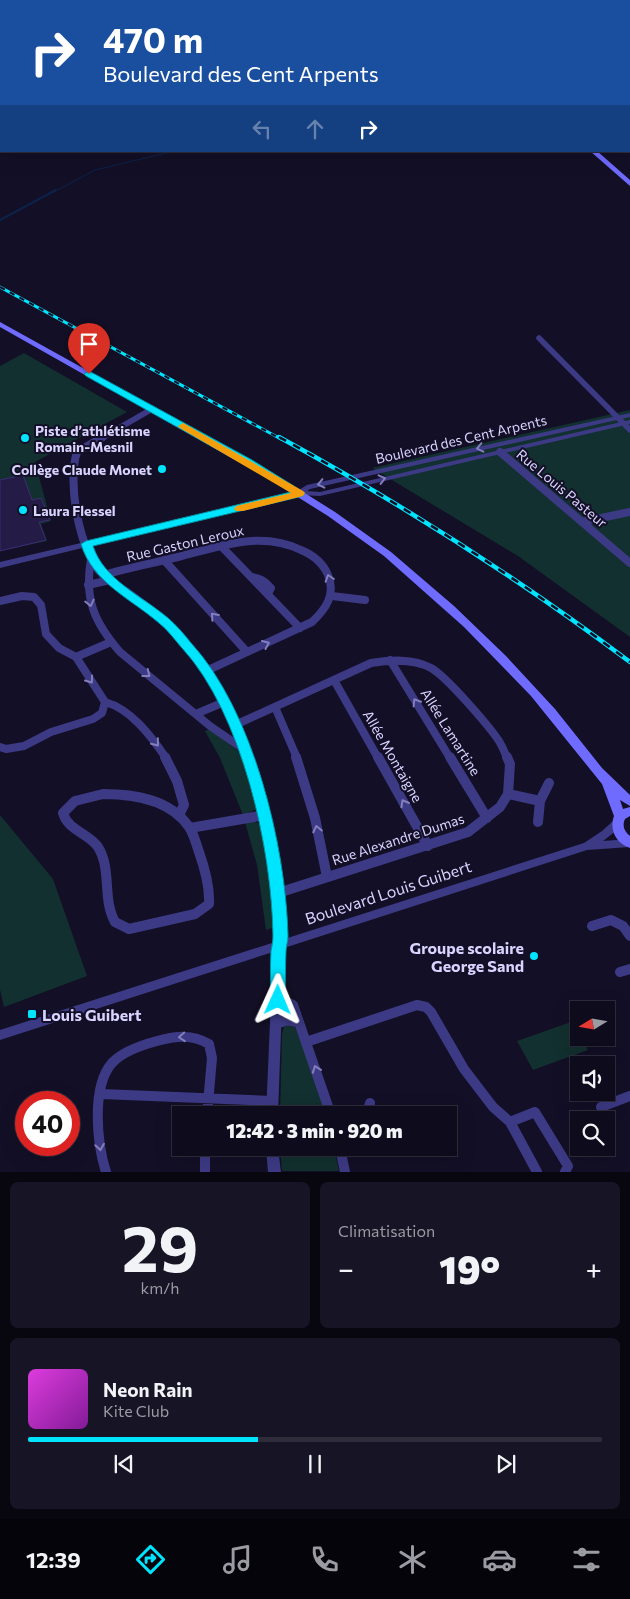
<!DOCTYPE html>
<html lang="fr">
<head>
<meta charset="utf-8">
<style>
  body { margin:0; font-family:Commissioner,sans-serif; background:#171425; color:#f1f3f6; height:100vh; display:flex; flex-direction:column; font-size:19px; white-space:nowrap }
  * { box-sizing:border-box; margin:0 }
  p { font-size:16px; color:#9b9ba3 }
  .icon { flex:none; width:28px; height:28px; fill:none; stroke:currentColor; stroke-width:2; stroke-linecap:round; stroke-linejoin:round }
  .map { position:relative; height:1172px; overflow:hidden }
  .details { display:flex; flex-direction:column; gap:10px; padding:10px; background:#08060f; flex:1 }
  .details>* { flex:none }
  .banner { position:absolute; left:0px; top:0px; width:630px; height:152px; box-shadow:0 5px 20px #0002,0 0 0 1px #2e2b3b; background:#1a4fa0; color:#fff; overflow:hidden }
  .needle { width:32px; rotate:259deg }
  .fabs { position:absolute; left:570px; top:1001px; display:grid; gap:10px }
  .fabs a { display:grid; place-items:center; width:45px; height:45px; border-radius:0px; background:#0e0b1c; box-shadow:0 5px 20px #0002,0 0 0 1px #2e2b3b; font-size:25px }
  .speed { position:absolute; left:15px; top:1091px; display:flex; gap:10px; font-size:25px; font-weight:700; text-align:center }
  .speed>* { display:grid; place-content:center; width:65px; height:65px; border-radius:50%; background:#0e0b1c; box-shadow:0 5px 20px #0002,0 0 0 1px #2e2b3b; line-height:1 }
  .speed .limit { border:8px solid #d22; background:#fff; color:#111 }
  .pin { position:absolute; display:grid; place-items:center; width:42px; height:42px; color:#fff; margin:-51px -21px; border-radius:50% 50% 50% 0; rotate:-45deg; box-shadow:0 0 5px #0007 }
  .pin .icon { rotate:45deg }
  .me { position:absolute; width:55px; margin:-28px; rotate:1deg; stroke-linejoin:round; filter:drop-shadow(0 0 4px #0008) }
  .turn { display:flex; align-items:center; gap:18px; height:105px; padding:0 20px; font-size:22px }
  .turn .icon { width:65px; height:65px; stroke-width:2.5 }
  .turn b { display:block; font-size:35px; line-height:42px }
  .lanes { display:flex; align-items:center; height:48px; padding:0 20px; background:#0003; justify-content:center; gap:25px; direction:ltr }
  .lanes .off { opacity:.35 }
  .big { font-size:38px; font-weight:800; line-height:1.1 }
  .details .card { flex:1; display:flex; flex-direction:column; justify-content:center; gap:8px; min-width:0; padding:0 18px; border-radius:8px; background:#171425 }
  .details .dial { align-items:center; gap:0 }
  .dial b { font-size:65px; line-height:1 }
  .song { display:flex; align-items:center; gap:15px }
  .cover { width:60px; height:60px; border-radius:8px; background:linear-gradient(135deg,hsl(300 70% 55%),hsl(290 70% 35%)) }
  .played { height:5px; border-radius:2px; background:linear-gradient(90deg,#00e5ff 40%,#2e2b3b 40%) }
  .keys { display:flex; justify-content:space-around; direction:ltr }
  .heat { display:flex; justify-content:space-between; align-items:center; font-size:28px; direction:ltr }
  .details .tiles { flex:1; display:grid; gap:10px; grid-template-columns:1fr 1fr }
  .card:last-child { grid-column:span 2 }
  .trip { position:absolute; left:172px; top:1106px; width:285px; height:50px; border-radius:0px; background:#0e0b1c; box-shadow:0 5px 20px #0002,0 0 0 1px #2e2b3b; font-weight:800; line-height:50px; text-align:center }
  .dock { display:flex; height:80px; justify-content:space-around; align-items:center; background:#06040b; color:#9b9ba3 }
  .dock .icon { width:35px; height:35px }
  .dock .on { color:#00e5ff }
  .dock b { font-size:22px; color:#f1f3f6 }
  .map>svg:first-child { display:block }
  .green { fill:#12302f }
  .lines { fill:none; stroke-linecap:round; stroke-linejoin:round }
  .stream-far1 { stroke:#0c2248; stroke-width:1 }
  .stream { stroke:#0c2248; stroke-width:2 }
  .building { fill:#241b47; stroke:#3b2d73 }
  .minor-far2 { stroke:#3d3a85; stroke-width:5.5 }
  .minor-far1 { stroke:#3d3a85; stroke-width:8 }
  .minor { stroke:#3d3a85; stroke-width:10 }
  .tertiary { fill:#3d3a85; fill-rule:evenodd }
  .secondary { fill:#6f6bff; fill-rule:evenodd }
  .rail-far1-casing { stroke:#00e5ff; stroke-width:3 }
  .rail-casing { stroke:#00e5ff; stroke-width:4.5 }
  .rail-far1 { stroke:#130f26; stroke-width:2; stroke-dasharray:5.5; stroke-linecap:butt }
  .rail { stroke:#130f26; stroke-width:2.5; stroke-dasharray:8; stroke-linecap:butt }
  .oneway { stroke:#837fbc }
  .route { fill:#00e5ff; stroke:#0095a6 }
  .slow { fill:#f59e0b }
  .poi-dot { fill:#00e5ff; stroke:#130f26; stroke-width:2 }
  .labels { text-anchor:middle; dominant-baseline:central; stroke-width:4; stroke-linejoin:round; paint-order:stroke }
  .poi-label { font-size:14px; font-weight:bold; fill:#d9d4ff; stroke:#130f26; text-anchor:start }
  .street-label { font-size:14px; fill:#d9d4ff; stroke:#130f26 }
  .near-street-label { font-size:16px; fill:#d9d4ff; stroke:#130f26 }
  .near-poi-label { font-size:16px; font-weight:bold; fill:#d9d4ff; stroke:#130f26; text-anchor:end }
</style>
</head>
<body>
<div class="map">
<svg width="630" height="1172" viewBox="0 0 630 1172">
  <rect width="100%" height="100%" fill="#130f26"/>
  <!-- green -->
  <path class="green" d="M24 353 127 412 35 462 51 521 41 524 47 541 0 551V366Z
    M630 410V637L518 556 372 468Z
    M210 729 242 754 258 809 243 815 220 758 205 731Z
    M0 815 53 879 87 976 4 1007 0 990Z
    M253 821 262 825 271 879 275 927 266 930 257 865 245 822Z
    M571 1022 588 1050 533 1070 517 1041Z
    M287 1025 295 1027 314 1075 326 1115H280L282 1034 284 1026Z
    M280 1148H334L339 1171H282Z"/>
  <g class="lines">
    <!-- stream-far1 -->
    <path class="stream-far1" d="M54 192 95 170 175 151"/>
    <!-- stream -->
    <path class="stream" d="M0 220 56 190"/>
  </g>
  <!-- building -->
  <path class="building" d="M23 475 32 500 41 498 50 520 39 522 46 540 0 551V480Z"/>
  <g class="lines">
    <!-- minor-far2 -->
    <path class="minor-far2" d="M539 338 630 430
      M100 439 152 409"/>
    <!-- minor-far1 -->
    <path class="minor-far1" d="M103 437 77 452C67 482 79 552 103 575 110 581 119 587 127 592 145 605 163 618 177 634 210 670 233 712 248 758
      M500 452 630 563
      M582 522 630 512
      M221 546 300 628
      M91 559C84 599 94 622 120 652L210 726 245 750
      M164 560 247 652
      M103 575C128 568 153 563 178 557 218 547 260 530 301 550 313 555 323 563 328 575 336 594 326 609 312 622L206 671
      M251 577C260 578 265 581 271 588L268 594
      M88 585 110 580
      M332 596 365 600
      M0 601 22 596 34 597 41 605 46 634 59 648 76 657 105 702 102 713 93 719 51 732 24 746 6 749 0 747
      M76 657 111 642
      M390 660 450 758
      M334 680 378 758
      M105 702C131 709 151 736 166 758
      M275 707 297 758
      M196 714 224 702
      M235 725 371 663C390 660 413 658 431 668 446 676 489 726 499 741 502 746 505 753 507 758"/>
    <!-- minor -->
    <path class="minor" d="M165 757 177 781 184 805 179 815
      M248 757C268 816 275 877 281 938L279 944
      M296 757 315 818 327 877
      M378 757 428 846
      M450 757 487 818
      M103 794C134 794 170 799 189 827 194 834 196 844 199 852 205 869 210 886 209 904L195 914 129 929 115 922C102 899 112 869 98 847 89 833 68 831 63 813L75 801Z
      M508 794 540 801
      M538 822 540 801 549 783
      M190 828 265 815
      M278 893 468 832 500 807 508 794 510 764 507 757
      M592 926 611 920 623 926 630 936
      M620 972 630 969
      M278 1000H284L293 1005 331 1115
      M276 1024 287 1020 297 1022
      M306 1042 417 1005 426 1007 431 1012 464 1069 493 1107 510 1122 537 1172
      M101 1094 272 1101
      M601 1107 630 1096
      M366 1115 370 1103
      M510 1122 535 1112 568 1166 565 1172
      M205 1148V1172
      M340 1148 345 1172
      M106 1172C97 1144 91 1087 112 1063 123 1051 142 1045 157 1041 176 1036 192 1034 209 1044L212 1058 207 1115"/>
    <!-- tertiary -->
    <path class="tertiary" d="M629 2H630V4H629Z
      M1 128V132L0 133V129Z
      M630 413V417L310 489 307 491 320 492 630 420V424L320 496 300 495 0 568V562L281 496 297 491 307 485Z
      M617 820 621 821 622 824 621 827 603 841 630 839V847L587 850 284 948 278 1115H266L273 952 0 1040V1030L584 843 602 831 613 821Z
      M266 1148H278L281 1172H268Z"/>
    <!-- secondary -->
    <path class="secondary" d="M449 0H455L456 1H450Z
      M590 151H597L630 180V186Z
      M0 322 276 475 335 512 391 552 454 606 506 656 555 709 602 768 630 795V806L620 800 623 809 630 807V816L625 819C622 826 624 831 630 836V848C616 843 609 830 614 816L602 784 531 696 464 627 384 556 328 516 269 479 0 327Z"/>
    <defs>
      <path id="rail-far1" d="M0 287 281 439"/>
      <path id="rail" d="M279 437C402 504 518 578 630 662"/>
    </defs>
    <!-- rail-far1 casing -->
    <use href="#rail-far1" class="rail-far1-casing"/>
    <!-- rail casing -->
    <use href="#rail" class="rail-casing"/>
    <!-- rail-far1 -->
    <use href="#rail-far1" class="rail-far1"/>
    <!-- rail -->
    <use href="#rail" class="rail"/>
  </g>
  <!-- one-way arrows -->
  <defs><path id="oneway-chevron" d="M-2-3.5L2.5 0L-2 3.5" fill="none" stroke-width="1.6" stroke-linecap="round" stroke-linejoin="round" transform="scale(1.25)"/></defs>
  <g class="oneway">
    <use href="#oneway-chevron" transform="translate(480 448) rotate(167)"/>
    <use href="#oneway-chevron" transform="translate(382 479) rotate(-14)"/>
    <use href="#oneway-chevron" transform="translate(321 484) rotate(167)"/>
    <use href="#oneway-chevron" transform="translate(329 578) rotate(-108)"/>
    <use href="#oneway-chevron" transform="translate(90 603) rotate(77)"/>
    <use href="#oneway-chevron" transform="translate(214 616) rotate(-132)"/>
    <use href="#oneway-chevron" transform="translate(266 644) rotate(-24)"/>
    <use href="#oneway-chevron" transform="translate(147 674) rotate(38)"/>
    <use href="#oneway-chevron" transform="translate(90 680) rotate(54)"/>
    <use href="#oneway-chevron" transform="translate(416 702) rotate(-122)"/>
    <use href="#oneway-chevron" transform="translate(156 743) rotate(51)"/>
    <use href="#oneway-chevron" transform="translate(404 803) rotate(-120)"/>
    <use href="#oneway-chevron" transform="translate(317 829) rotate(-102)"/>
    <use href="#oneway-chevron" transform="translate(182 1037) rotate(176)"/>
    <use href="#oneway-chevron" transform="translate(316 1069) rotate(-110)"/>
    <use href="#oneway-chevron" transform="translate(100 1147) rotate(81)"/>
  </g>
  <!-- route -->
  <path class="route" d="M89 371 252 460 305 493 303 496 93 546C104 580 142 596 168 618 176 625 184 634 191 643 253 710 286 846 288 936 288 941 286 946 286 951 285 967 286 984 285 1000L283 1005 278 1007 273 1005 270 1000C271 984 270 967 271 951 272 946 273 941 273 936 272 849 242 713 182 648 175 640 168 630 159 623 130 598 93 583 81 544L86 541 291 492 245 465 86 376 84 374Z"/>
  <!-- slow -->
  <path class="slow" d="M183 423 303 491 305 493 303 496 243 511H236L234 509 236 506 291 493 180 428 178 426Z"/>
  <!-- markers -->
  <g class="poi-dot">
    <circle cx="25" cy="438" r="5"/>
    <circle cx="162" cy="469" r="5"/>
    <circle cx="23" cy="510" r="5"/>
    <circle cx="534" cy="956" r="5"/>
    <rect x="27" y="1009" width="10" height="10" rx="2.5"/>
  </g>
  <g class="labels">
    <!-- poi labels -->
    <g class="poi-label">
      <text x="35" y="430">Piste d’athlétisme<tspan x="35" dy="16">Romain-Mesnil</tspan></text>
      <text x="152" y="469" text-anchor="end">Collège Claude Monet</text>
      <text x="33" y="510">Laura Flessel</text>
    </g>
    <!-- street labels -->
    <g class="street-label">
      <text transform="translate(461 439) rotate(-13)">Boulevard des Cent Arpents</text>
      <text transform="translate(562 488) rotate(40)">Rue Louis Pasteur</text>
      <text transform="translate(185 543) rotate(-13)">Rue Gaston Leroux</text>
      <text transform="translate(451 732) rotate(58)">Allée Lamartine</text>
      <text transform="translate(393 756) rotate(60)">Allée Montaigne</text>
      <text transform="translate(398 839) rotate(-18)">Rue Alexandre Dumas</text>
    </g>
    <!-- near-street labels -->
    <g class="near-street-label">
      <text transform="translate(388 892) rotate(-18)">Boulevard Louis Guibert</text>
    </g>
    <!-- near-poi labels -->
    <g class="near-poi-label">
      <text x="524" y="947">Groupe scolaire<tspan x="524" dy="18">George Sand</tspan></text>
      <text x="42" y="1014" text-anchor="start">Louis Guibert</text>
    </g>
  </g>
</svg>
<div class="fabs">
<a><svg class="needle" viewBox="-14 -14 28 28"><path d="M0-13l5 13h-10z" fill="#e53935"/><path d="M0 13l5-13h-10z" fill="#9b9ba3"/></svg></a>
<a><svg class="icon" aria-label="sound" viewBox="0 0 24 24"><path d="M4 9h4l5-4v14l-5-4H4zM17 9q2 3 0 6"/></svg></a>
<a><svg class="icon" aria-label="search" viewBox="0 0 24 24"><circle cx="10" cy="10" r="6"/><path d="M15 15l6 6"/></svg></a>
</div>
<div class="speed"><div class="limit">40</div></div>
<div class="pin" style="left:89px;top:374px;background:#d93025"><svg class="icon" aria-label="arrive" viewBox="0 0 24 24"><path d="M6 21V4h12l-3 4 3 4H6"/></svg></div>
<svg class="me" style="left:278px;top:1000px" viewBox="-20 -20 40 40"><path d="M0-17L14 15 0 8-14 15z" fill="#00e5ff" stroke="#fff" stroke-width="4"/></svg>
<div class="trip">12:42 · 3 min · 920 m</div>
<div class="banner">
<div class="turn"><svg class="icon" aria-label="right" viewBox="0 0 24 24"><path d="M7 20v-9h11M14 6l5 5-5 5"/></svg><div><b>470 m</b>Boulevard des Cent Arpents</div></div>
<div class="lanes"><svg class="icon off" aria-label="left" viewBox="0 0 24 24"><path d="M17 20v-9H6M10 6l-5 5 5 5"/></svg><svg class="icon off" aria-label="ahead" viewBox="0 0 24 24"><path d="M12 20V5M6 11l6-6 6 6"/></svg><svg class="icon" aria-label="right" viewBox="0 0 24 24"><path d="M7 20v-9h11M14 6l5 5-5 5"/></svg></div>
</div>
</div>
<section class="details">
<div class="tiles">
<div class="card dial"><b>29</b><p>km/h</p></div>
<div class="card"><p>Climatisation</p>
<div class="heat"><a>−</a><b class="big">19°</b><a>+</a></div>
</div>
<div class="card">
<div class="song"><i class="cover"></i><div><b>Neon Rain</b><p>Kite Club</p></div></div>
<div class="played"></div>
<div class="keys"><svg class="icon" aria-label="previous" viewBox="0 0 24 24"><path d="M18 5L8 12l10 7zM5 5v14"/></svg><svg class="icon" aria-label="pause" viewBox="0 0 24 24"><path d="M8 5v14M16 5v14"/></svg><svg class="icon" aria-label="next" viewBox="0 0 24 24"><path d="M6 5l10 7-10 7zM19 5v14"/></svg></div>
</div>
</div>
</section>
<nav class="dock">
<b>12:39</b>
<svg class="icon on" aria-label="directions" viewBox="0 0 24 24"><path d="M12 3l9 9-9 9-9-9zM9 14v-3h6M13 9l2 2-2 2"/></svg>
<svg class="icon" aria-label="music" viewBox="0 0 24 24"><path d="M9 18V5l10-2v13"/><circle cx="6" cy="18" r="3"/><circle cx="16" cy="16" r="3"/></svg>
<svg class="icon" aria-label="phone" viewBox="0 0 24 24"><path d="M5 4h4l2 5-3 2q2 4 5 5l2-3 5 2v4C11 20 4 13 5 4z"/></svg>
<svg class="icon" aria-label="climate" viewBox="0 0 24 24"><path d="M12 3v18M4 7l16 10M4 17L20 7"/></svg>
<svg class="icon" aria-label="car" viewBox="0 0 24 24"><path d="M5 17H2v-5l4-1 3-4h7l3 4 3 1v5h-3M9 17h6M6 11h13"/><circle cx="7" cy="17" r="2"/><circle cx="17" cy="17" r="2"/></svg>
<svg class="icon" aria-label="filters" viewBox="0 0 24 24"><path d="M4 7h16M4 17h16"/><circle cx="9" cy="7" r="2"/><circle cx="15" cy="17" r="2"/></svg>
</nav>
</body>
</html>
